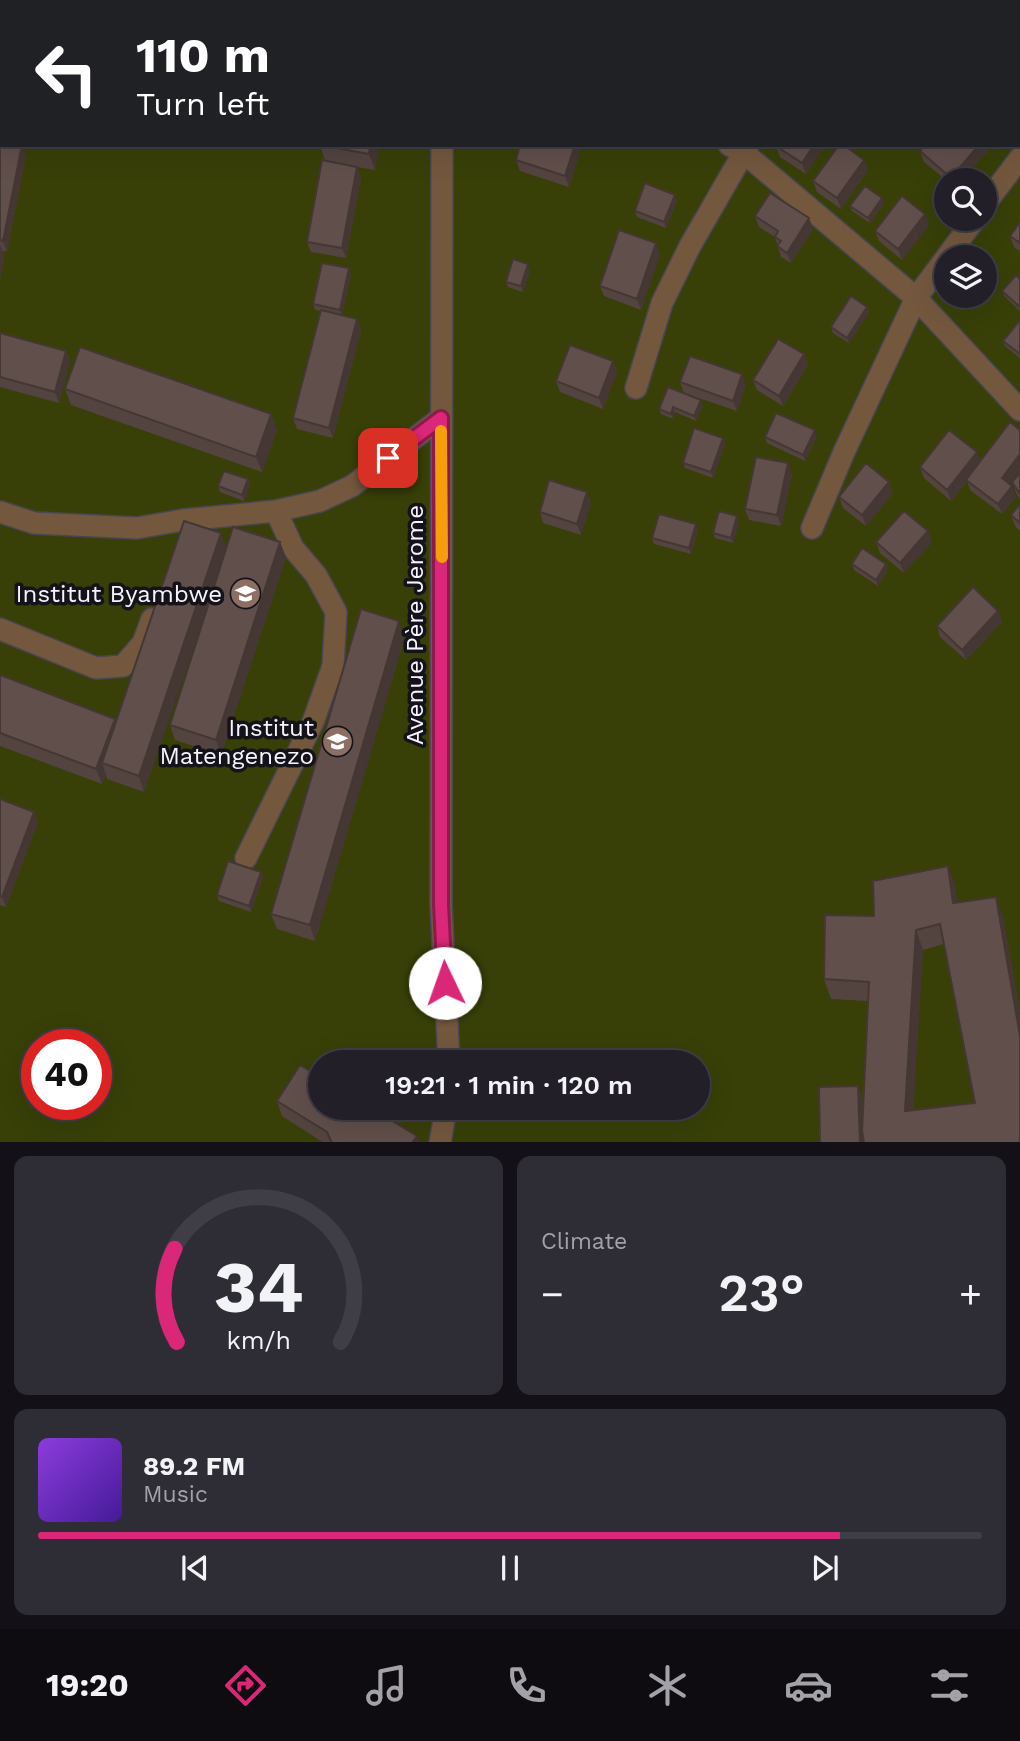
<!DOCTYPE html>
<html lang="en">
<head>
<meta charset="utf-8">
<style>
  body { margin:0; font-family:"Work Sans",sans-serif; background:#2e2c35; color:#f1f3f6; height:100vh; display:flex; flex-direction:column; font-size:26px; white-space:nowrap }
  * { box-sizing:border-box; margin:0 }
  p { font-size:23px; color:#a2a2a8 }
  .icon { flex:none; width:38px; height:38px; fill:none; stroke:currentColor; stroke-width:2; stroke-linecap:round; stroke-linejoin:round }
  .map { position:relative; height:1142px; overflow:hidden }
  .drawer { display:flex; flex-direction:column; gap:14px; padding:14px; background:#131117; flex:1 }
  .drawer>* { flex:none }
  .hud { position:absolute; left:0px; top:0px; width:1020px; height:147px; box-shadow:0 7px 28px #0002,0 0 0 2px #3f3d46; background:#202124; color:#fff; overflow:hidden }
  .buttons { position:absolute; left:934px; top:168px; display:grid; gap:14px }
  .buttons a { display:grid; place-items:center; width:63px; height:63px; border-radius:50%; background:#221f29; box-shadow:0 7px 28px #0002,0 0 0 2px #3f3d46; font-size:35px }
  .speed { position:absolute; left:21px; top:1029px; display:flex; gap:14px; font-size:35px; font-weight:700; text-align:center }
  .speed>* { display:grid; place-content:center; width:91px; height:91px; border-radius:50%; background:#221f29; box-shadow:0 7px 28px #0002,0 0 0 2px #3f3d46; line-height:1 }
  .speed .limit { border:10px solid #d22; background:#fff; color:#111 }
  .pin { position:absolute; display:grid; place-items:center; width:60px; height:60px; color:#fff; margin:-30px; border-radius:14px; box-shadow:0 4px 10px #0006 }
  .me { position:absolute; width:77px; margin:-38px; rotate:357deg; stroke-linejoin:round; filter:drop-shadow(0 0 5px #0008) }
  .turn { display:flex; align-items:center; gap:24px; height:147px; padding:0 21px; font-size:32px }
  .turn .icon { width:91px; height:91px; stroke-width:2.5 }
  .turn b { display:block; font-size:49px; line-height:60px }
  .big { font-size:52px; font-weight:600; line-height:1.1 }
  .drawer .widget { flex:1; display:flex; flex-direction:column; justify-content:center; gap:10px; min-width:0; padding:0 24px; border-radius:14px; background:#2e2c35 }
  .drawer .dial { align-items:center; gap:0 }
  .dial svg { height:182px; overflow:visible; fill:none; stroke:#3f3d46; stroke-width:7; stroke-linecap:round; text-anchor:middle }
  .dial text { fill:#f1f3f6; stroke:none }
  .song { display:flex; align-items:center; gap:21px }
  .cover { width:84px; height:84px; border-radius:10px; background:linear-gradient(135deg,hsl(270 70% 55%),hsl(260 70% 35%)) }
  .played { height:7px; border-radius:4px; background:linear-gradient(90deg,#db2777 85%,#3f3d46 85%) }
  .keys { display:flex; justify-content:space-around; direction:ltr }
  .heat { display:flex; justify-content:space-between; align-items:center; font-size:38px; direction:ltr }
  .drawer .tiles { flex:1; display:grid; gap:14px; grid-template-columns:1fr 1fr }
  .widget:last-child { grid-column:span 2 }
  .trip { position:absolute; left:308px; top:1050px; width:402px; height:70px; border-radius:35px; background:#221f29; box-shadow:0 7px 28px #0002,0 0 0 2px #3f3d46; font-weight:600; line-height:70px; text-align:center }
  .tabs { display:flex; height:112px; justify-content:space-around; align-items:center; background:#0e0c10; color:#a2a2a8 }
  .tabs .icon { width:49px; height:49px }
  .tabs .active { color:#db2777 }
  .tabs b { font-size:32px; color:#f1f3f6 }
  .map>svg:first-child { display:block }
  .green { fill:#384008; fill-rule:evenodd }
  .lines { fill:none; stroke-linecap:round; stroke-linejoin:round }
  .minor-casing { stroke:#494553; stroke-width:24 }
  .minor { stroke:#73583e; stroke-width:21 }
  .wall { fill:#534440; fill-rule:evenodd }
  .shaded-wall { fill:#443734 }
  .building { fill:#614f4b; stroke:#443734; stroke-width:2; fill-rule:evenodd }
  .route-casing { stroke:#8e194d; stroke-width:18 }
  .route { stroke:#db2777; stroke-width:12 }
  .slow { stroke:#f59e0b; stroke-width:12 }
  .labels { text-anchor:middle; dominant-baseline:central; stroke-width:7; stroke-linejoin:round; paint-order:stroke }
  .poi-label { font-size:24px; fill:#f5f3fd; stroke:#15131a; text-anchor:end }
  .street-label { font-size:24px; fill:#f5f3fd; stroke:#15131a }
</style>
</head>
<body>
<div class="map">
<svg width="1020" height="1143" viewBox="0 0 1020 1143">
  <rect width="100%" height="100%" fill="#2d2937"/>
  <!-- green -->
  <path class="green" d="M0 0H1020V1142L0 1143ZM2 2H1018V145H2ZM947 180H985V219H947ZM947 257H985V296H947ZM37 1045H96V1104H37ZM320 1062H698V1108H320Z"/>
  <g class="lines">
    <defs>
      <path id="minor" d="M443 2V0
        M589 2V0
        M846 2 847 0
        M442 145 441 904 449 1062
        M729 145 743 152 916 298 1020 410
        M985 204 1020 158
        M636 388 662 303 690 246 748 145
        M0 512 34 523 137 528 183 520 276 511 320 501 352 486 441 418
        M812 528 844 452 916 298 975 219
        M0 629 96 668 123 666 143 643 152 619
        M246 858 313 722 333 666 336 612 316 575 293 548 276 511
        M440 1143 446 1108"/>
    </defs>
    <!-- minor casing -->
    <use href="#minor" class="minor-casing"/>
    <!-- minor -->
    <use href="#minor" class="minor"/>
  </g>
  <!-- wall -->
  <path class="wall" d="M0 0H53V2H2V80L0 79Z
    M524 0H541L540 2H529Z
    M732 0H752V2H737Z
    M0 82H2V135H0Z
    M0 140 26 155 7 251H2L4 256 0 278Z
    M320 145H379L375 170 357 167 361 177 346 258 311 252 307 242 325 161Z
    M582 145 569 187 520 171 516 160Z
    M825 145 806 174 780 157 776 146Z
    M991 147 962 180H947V181L924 162 920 151Z
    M864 160 868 170 841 209 817 192 813 181Z
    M882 198 884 203 870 223 852 211 850 206Z
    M677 200 666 228 637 217 635 211Z
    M755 216 813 229 791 263 781 257 775 237 759 227Z
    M1020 222V251L1014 247 1010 236Z
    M929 225 902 260 879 241 875 231Z
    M660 254 641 310 604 296 600 286Z
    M530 270 523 292 508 287 506 282Z
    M351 274 342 315 357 319 361 330 333 438 297 429 293 418 321 311 315 310 313 304Z
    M1020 279V311L1004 296 1002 291Z
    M867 307 869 312 849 343 833 333 831 327Z
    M1020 320V358L1005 346 1003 341Z
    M0 333 66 351 70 361 59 403 0 387Z
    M804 354 808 365 783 406 757 390 753 380Z
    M613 361 617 372 603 409 560 392 556 381Z
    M680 382 746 385 737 411 684 393Z
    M668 387 703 406 696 421 675 412 673 419 661 414 659 409Z
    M65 389 271 414 277 430 262 472 71 405Z
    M1020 430V470L1009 484 1016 497 1002 514 970 490 967 481 951 501 924 478 920 467 980 461Z
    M817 436 805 461 767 443 765 437Z
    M725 443 713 478 685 468 683 463Z
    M1020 473V499L1016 493 1012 482Z
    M792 474 781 526 749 520 745 509Z
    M248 479 250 484 244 501 220 492 218 486Z
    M893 493 866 526 843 508 839 497Z
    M591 503 581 535 543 523 540 512Z
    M1020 504V531L1015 526 1011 515Z
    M739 522 733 543 715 538 713 533Z
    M698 529 691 554 654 544 652 538Z
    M928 531 932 542 904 573 880 553 876 542Z
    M226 548 286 557 221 755 175 740 170 725 218 575 144 792 107 779 106 774 102 784 0 746V675L115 719 116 721Z
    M852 564H886L888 569 878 586 854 570Z
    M998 611 1002 622 966 660 940 637 937 626Z
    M405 636 315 941 277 929 271 914Z
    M0 799 38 822 6 907 0 905Z
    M948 866 955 886 957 902 1003 917 1020 1014V1143H864L858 1086 862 1097 863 1121 868 1001 831 999 824 979 874 916ZM944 944 975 1103 913 1110 923 950Z
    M263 877 251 912 219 901 217 895Z
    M277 1101 420 1143H324L282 1116Z"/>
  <!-- shaded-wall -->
  <path class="shaded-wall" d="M22 145 26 155 7 251 3 241Z
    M370 145H379L375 170 369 154Z
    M575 145H582L569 187 565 176Z
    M814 145H825L806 174 802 163Z
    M979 145H991V147L962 180H952L951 178Z
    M864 160 868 170 841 209 837 198Z
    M357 167 361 177 346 258 342 248Z
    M675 195 677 200 666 228 664 222Z
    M882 198 884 203 870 223 868 218Z
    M925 214 929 225 902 260 898 249Z
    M809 218 813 229 791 263 787 253Z
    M656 243 660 254 641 310 637 299Z
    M0 245 4 256 0 278Z
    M528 264 530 270 523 292 521 286Z
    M349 268 351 274 342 315 340 310Z
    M867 307 869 312 849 343 847 338Z
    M357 319 361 330 333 438 329 428Z
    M66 351 70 361 59 403 55 392Z
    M804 354 808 365 783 406 779 396Z
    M613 361 617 372 603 409 599 398Z
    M742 374 746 385 737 411 733 401Z
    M701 400 703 406 696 421 694 416Z
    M673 407 675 412 673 419 671 414Z
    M271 414 277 430 262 472 256 457Z
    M815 430 817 436 805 461 803 455Z
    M723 438 725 443 713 478 711 472Z
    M977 452 981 463 951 501 947 490Z
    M1020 454V470L1006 489 1002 478Z
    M788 463 792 474 781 526 777 515Z
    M248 479 250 484 244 501 242 495Z
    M889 482 893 493 866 526 862 515Z
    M1012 486 1016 497 1002 514 998 504Z
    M587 492 591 503 581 535 577 524Z
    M737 516 739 522 733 543 731 538Z
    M696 524 698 529 691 554 689 548Z
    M928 531 932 542 904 573 900 563Z
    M221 533 227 549 144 792 139 776Z
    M280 542 286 557 221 755 216 740Z
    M886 564 888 569 878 586 876 580Z
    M998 611 1002 622 966 660 962 650Z
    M399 621 405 636 315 941 310 925Z
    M115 719 121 734 102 763 106 774 102 784 96 769Z
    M34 812 38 822 6 907 2 897Z
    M948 866 955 886 960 922 953 903Z
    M261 872 263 877 251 912 249 906Z
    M996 897 1003 917 1020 1014V1036Z
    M916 930 923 950 912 1130 905 1111Z
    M858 1086 862 1097 863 1143H860Z
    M417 1136 420 1143H412Z"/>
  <!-- building -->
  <path class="building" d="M0 0H44V2H2V65H0Z
    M344 0H394V2H343Z
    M655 0H685L684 2H659Z
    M872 0H923L922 2H871Z
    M0 82H2V125H0Z
    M0 140H2V145H22L3 241 0 240Z
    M320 145H370L369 154Z
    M520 145H575L565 176 516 160Z
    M777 145H814L802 163 776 146Z
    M839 145H844L864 160 837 198 813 181Z
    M925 145H979L951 178 920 151Z
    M322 160 357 167 342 248 307 242Z
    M645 183 675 195 664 222 635 211Z
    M865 186 882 198 868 218 850 206Z
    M770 193 809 218 787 253 777 246 781 241 775 237 778 231 755 216Z
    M902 196 925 214 898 249 875 231Z
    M1020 222V243L1010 236Z
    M619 230 656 243 637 299 600 286Z
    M513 259 528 264 521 286 506 282Z
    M322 263 349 268 340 310 313 304Z
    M1016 275 1020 279V307L1002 291Z
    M851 296 867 307 847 338 831 327Z
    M321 310 357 319 329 428 293 418Z
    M1020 320V354L1003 341Z
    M0 333 66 351 55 392 0 377Z
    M778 339 804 354 779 396 753 380Z
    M570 345 613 361 599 398 556 381Z
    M80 347 271 414 256 457 65 389Z
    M690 356 742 374 733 401 680 382Z
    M668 387 701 400 694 416 673 407 671 414 659 409Z
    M776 413 815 430 803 455 765 437Z
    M1010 422 1020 430V454L1002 478 1012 486 998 504 966 480Z
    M694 428 723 438 711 472 683 463Z
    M949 430 977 452 947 490 920 467Z
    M756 457 788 463 777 515 745 509Z
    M866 463 889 482 862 515 839 497Z
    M224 471 248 479 242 495 218 486Z
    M1020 473V494L1012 482Z
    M549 480 587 492 577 524 540 512Z
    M1020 504V523L1011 515Z
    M719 511 737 516 731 538 713 533Z
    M904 511 928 531 900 563 876 542Z
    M659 514 696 524 689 548 652 538Z
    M184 521 221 533 139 776 102 763Z
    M233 527 280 542 216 740 170 725Z
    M862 548 886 564 876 580 852 564Z
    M973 587 998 611 962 650 937 626Z
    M361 609 399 621 310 925 271 914Z
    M0 675 115 719 96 769 0 733Z
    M0 799 34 812 2 897 0 896Z
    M228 861 261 872 249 906 217 895Z
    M948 866 953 903 996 897 1020 1036V1143H864L862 1131 869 982 824 979 825 915 874 916 873 881ZM940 924 975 1103 905 1111 916 930Z
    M300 1065 320 1077V1108H371L417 1136 412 1143H332L327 1132 277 1101Z
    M858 1086 860 1143H820L819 1087Z"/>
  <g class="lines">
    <defs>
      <path id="route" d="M388 458 441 418V904L445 983"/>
    </defs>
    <!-- route casing -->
    <use href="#route" class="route-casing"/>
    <!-- route -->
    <use href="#route" class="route"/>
    <!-- slow -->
    <path class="slow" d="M441 431 442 557"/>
  </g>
  <!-- icons -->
  <defs>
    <symbol id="school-disc" viewBox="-11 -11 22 22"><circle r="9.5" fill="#8d6e63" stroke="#15131a"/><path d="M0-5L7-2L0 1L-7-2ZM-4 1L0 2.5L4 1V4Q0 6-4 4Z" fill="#fff"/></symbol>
  </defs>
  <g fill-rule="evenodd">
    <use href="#school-disc" x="228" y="576" width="35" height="35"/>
    <use href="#school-disc" x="320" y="724" width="35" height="35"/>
  </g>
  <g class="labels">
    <!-- poi labels -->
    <g class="poi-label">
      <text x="222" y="594">Institut Byambwe</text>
      <text x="314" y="728">Institut<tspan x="314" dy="28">Matengenezo</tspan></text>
    </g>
    <!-- street labels -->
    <g class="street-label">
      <text transform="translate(415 625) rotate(-90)">Avenue Père Jerome</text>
    </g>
  </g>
</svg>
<div class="buttons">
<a><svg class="icon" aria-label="search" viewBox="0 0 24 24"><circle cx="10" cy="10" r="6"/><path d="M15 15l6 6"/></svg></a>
<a><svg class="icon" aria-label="layers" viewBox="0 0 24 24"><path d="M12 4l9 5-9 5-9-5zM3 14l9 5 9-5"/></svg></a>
</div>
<div class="speed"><div class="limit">40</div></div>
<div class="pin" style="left:388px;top:458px;background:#d93025"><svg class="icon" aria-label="arrive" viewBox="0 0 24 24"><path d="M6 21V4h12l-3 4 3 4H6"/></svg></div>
<svg class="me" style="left:445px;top:983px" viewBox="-20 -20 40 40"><circle r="19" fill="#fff"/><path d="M0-13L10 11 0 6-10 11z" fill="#db2777"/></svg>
<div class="trip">19:21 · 1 min · 120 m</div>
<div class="hud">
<div class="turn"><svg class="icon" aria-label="left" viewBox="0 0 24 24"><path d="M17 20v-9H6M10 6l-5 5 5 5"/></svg><div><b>110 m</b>Turn left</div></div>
</div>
</div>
<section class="drawer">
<div class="tiles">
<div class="widget dial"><svg viewBox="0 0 100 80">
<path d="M14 69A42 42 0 1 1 86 69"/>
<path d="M14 69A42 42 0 0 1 13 28" stroke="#db2777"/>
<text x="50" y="56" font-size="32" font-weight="700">34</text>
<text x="50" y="72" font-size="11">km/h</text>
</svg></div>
<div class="widget"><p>Climate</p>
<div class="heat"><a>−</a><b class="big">23°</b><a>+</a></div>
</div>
<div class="widget">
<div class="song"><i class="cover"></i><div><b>89.2 FM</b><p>Music</p></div></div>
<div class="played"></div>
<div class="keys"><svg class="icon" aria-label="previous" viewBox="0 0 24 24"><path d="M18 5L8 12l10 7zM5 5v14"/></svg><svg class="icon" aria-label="pause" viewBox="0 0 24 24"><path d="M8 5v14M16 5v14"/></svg><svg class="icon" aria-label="next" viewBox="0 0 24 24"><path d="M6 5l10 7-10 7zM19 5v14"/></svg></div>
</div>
</div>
</section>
<nav class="tabs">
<b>19:20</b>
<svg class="icon active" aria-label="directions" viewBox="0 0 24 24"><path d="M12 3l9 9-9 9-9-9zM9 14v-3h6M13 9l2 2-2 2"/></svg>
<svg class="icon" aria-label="music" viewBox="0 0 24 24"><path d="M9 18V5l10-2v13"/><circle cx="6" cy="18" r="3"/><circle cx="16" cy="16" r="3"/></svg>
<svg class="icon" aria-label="phone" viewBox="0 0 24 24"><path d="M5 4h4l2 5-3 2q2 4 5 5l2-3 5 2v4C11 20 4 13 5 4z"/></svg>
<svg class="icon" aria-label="climate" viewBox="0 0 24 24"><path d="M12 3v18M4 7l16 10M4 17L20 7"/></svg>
<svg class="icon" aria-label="car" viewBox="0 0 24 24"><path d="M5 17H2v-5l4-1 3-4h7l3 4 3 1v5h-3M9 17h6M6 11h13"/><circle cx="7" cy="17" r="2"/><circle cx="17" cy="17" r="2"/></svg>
<svg class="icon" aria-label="filters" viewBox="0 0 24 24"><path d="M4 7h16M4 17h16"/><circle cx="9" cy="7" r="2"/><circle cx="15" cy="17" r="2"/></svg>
</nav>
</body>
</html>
